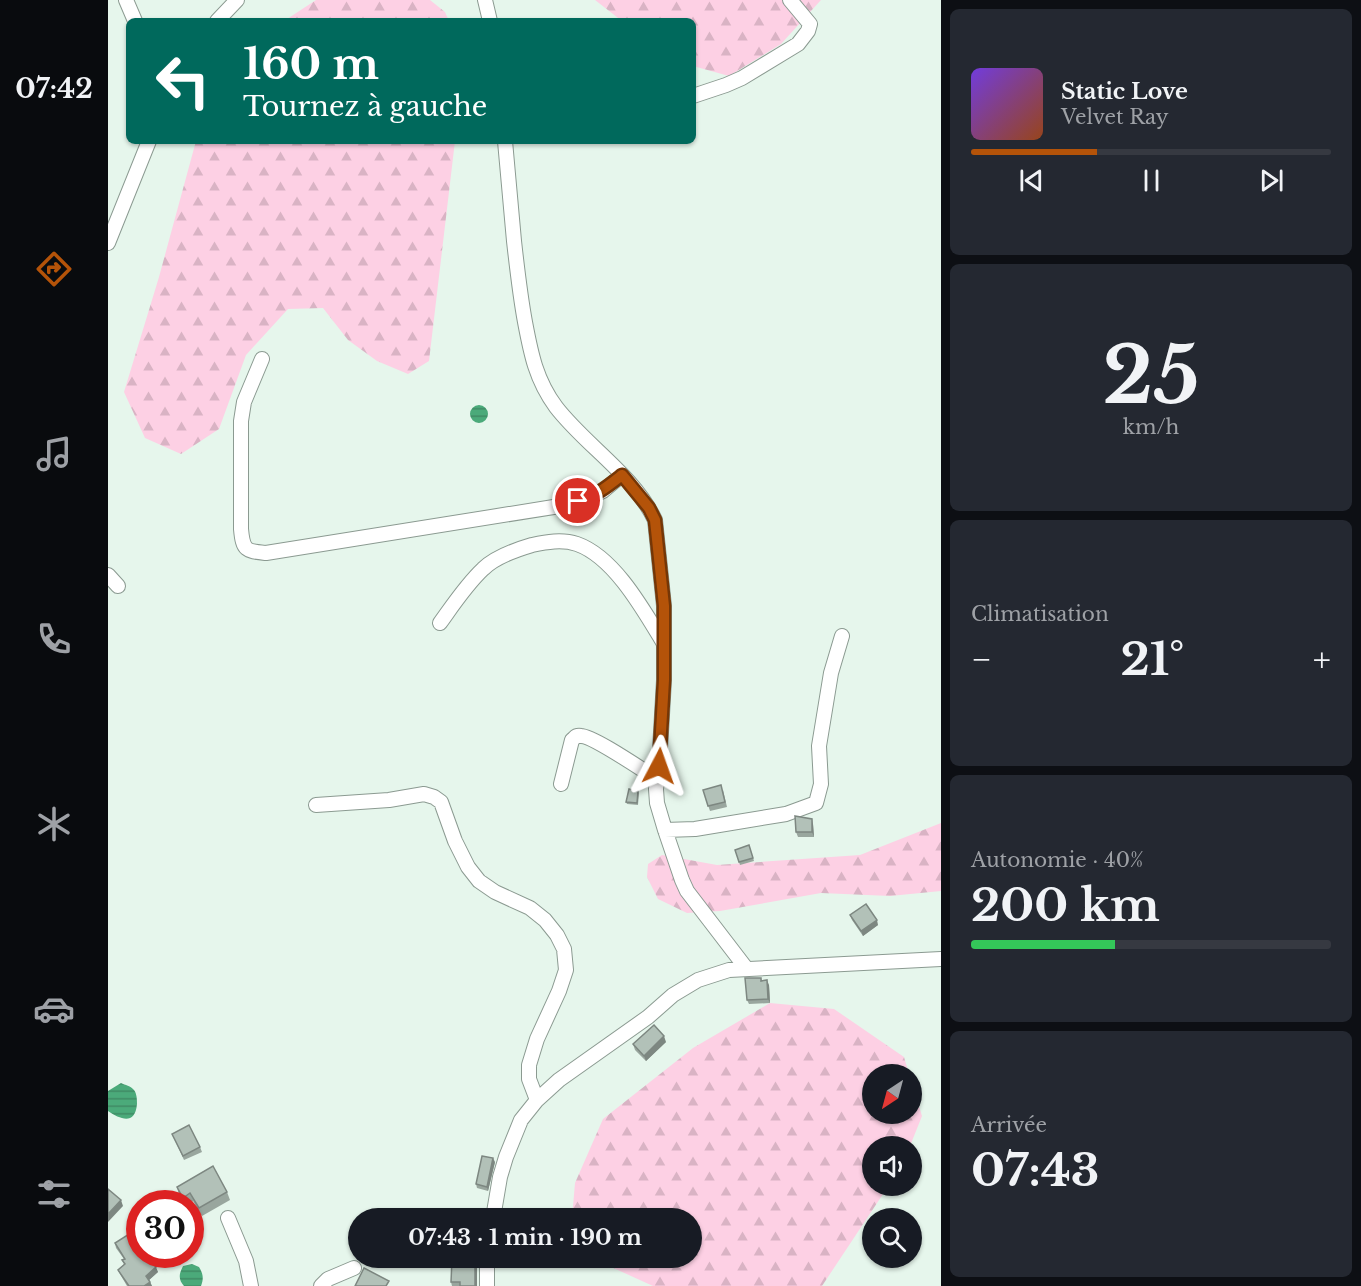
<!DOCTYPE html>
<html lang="fr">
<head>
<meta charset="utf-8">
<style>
  body { margin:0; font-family:"Libre Baskerville",serif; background:#242831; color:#f1f3f6; height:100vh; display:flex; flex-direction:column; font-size:22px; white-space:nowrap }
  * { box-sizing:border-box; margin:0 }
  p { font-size:20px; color:#9ea1a6 }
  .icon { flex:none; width:33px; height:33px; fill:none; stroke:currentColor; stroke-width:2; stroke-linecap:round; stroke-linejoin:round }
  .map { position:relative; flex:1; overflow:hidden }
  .panel { display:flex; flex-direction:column; gap:9px; padding:9px; background:#0d0f14; width:420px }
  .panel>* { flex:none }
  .hud { position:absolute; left:18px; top:18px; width:570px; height:126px; border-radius:9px; box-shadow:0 2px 4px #0004; background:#00695c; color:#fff; overflow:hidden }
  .needle { width:39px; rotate:216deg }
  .tools { position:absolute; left:754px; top:1064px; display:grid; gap:12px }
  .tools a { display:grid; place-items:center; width:60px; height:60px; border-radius:50%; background:#171b24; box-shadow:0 2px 4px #0004; font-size:30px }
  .speed { position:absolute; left:18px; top:1190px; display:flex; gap:12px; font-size:30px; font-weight:700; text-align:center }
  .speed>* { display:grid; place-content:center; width:78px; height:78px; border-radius:50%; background:#171b24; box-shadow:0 2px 4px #0004; line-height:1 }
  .speed .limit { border:9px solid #d22; background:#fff; color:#111 }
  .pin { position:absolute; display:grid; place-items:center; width:51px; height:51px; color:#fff; margin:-26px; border:3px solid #fff; border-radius:50%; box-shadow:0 2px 6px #0007 }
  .me { position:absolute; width:66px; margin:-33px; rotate:4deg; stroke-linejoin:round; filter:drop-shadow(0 0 4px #0008) }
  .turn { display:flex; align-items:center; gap:21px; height:126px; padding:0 18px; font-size:27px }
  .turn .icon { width:78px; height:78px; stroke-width:2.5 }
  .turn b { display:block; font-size:42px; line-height:51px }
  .big { font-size:45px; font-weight:700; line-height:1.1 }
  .panel .tile { flex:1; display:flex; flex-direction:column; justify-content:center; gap:9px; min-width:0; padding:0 21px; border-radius:9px; background:#242831 }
  .panel .dial { align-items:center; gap:0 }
  .dial b { font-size:78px; line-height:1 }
  .song { display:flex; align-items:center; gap:18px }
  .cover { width:72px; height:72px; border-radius:9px; background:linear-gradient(135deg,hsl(260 70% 55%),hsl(20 70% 35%)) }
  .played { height:6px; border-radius:3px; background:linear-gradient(90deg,#b45309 35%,#363941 35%) }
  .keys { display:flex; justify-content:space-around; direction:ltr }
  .heat { display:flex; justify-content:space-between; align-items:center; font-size:33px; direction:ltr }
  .charge { height:9px; border-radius:4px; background:linear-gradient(90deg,#34c759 40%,#363941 0) }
  .trip { position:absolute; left:240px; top:1208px; width:354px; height:60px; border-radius:30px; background:#171b24; box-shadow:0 2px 4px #0004; font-weight:700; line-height:60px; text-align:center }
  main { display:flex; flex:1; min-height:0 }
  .tabs { display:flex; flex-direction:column; width:108px; justify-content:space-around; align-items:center; background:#090b0e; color:#9ea1a6 }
  .tabs .icon { width:42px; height:42px }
  .tabs .current { color:#b45309 }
  .tabs b { font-size:27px; color:#f1f3f6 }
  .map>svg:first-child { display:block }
  .forest { fill:url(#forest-firs) }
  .water { fill:url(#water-rules) }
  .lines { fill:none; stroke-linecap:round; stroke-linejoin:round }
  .minor-casing { stroke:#8b9a91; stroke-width:16 }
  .minor { stroke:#fff; stroke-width:14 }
  .wall { fill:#99a69e }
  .shaded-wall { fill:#7d8781 }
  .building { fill:#b2c1b8; stroke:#7d8781; stroke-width:1.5 }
  .route-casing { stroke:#753606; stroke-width:15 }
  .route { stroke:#b45309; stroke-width:10 }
</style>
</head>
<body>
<main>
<nav class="tabs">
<b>07:42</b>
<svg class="icon current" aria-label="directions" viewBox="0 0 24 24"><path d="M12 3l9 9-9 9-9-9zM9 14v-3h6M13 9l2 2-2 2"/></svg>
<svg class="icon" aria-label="music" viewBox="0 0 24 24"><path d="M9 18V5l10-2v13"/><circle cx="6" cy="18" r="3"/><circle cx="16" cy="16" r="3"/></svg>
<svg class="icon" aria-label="phone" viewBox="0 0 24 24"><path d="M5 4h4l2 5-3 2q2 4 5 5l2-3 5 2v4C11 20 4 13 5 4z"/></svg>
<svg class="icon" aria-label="climate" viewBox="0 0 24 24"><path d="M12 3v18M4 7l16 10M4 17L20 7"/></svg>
<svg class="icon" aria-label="car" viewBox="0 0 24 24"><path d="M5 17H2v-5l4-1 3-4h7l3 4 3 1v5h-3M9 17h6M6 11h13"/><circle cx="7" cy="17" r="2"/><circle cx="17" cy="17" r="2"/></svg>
<svg class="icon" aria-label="filters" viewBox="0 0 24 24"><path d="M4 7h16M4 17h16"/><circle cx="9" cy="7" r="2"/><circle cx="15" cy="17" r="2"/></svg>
</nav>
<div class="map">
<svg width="833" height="1286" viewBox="0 0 833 1286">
  <defs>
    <pattern id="forest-firs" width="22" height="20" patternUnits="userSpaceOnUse" patternTransform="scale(1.5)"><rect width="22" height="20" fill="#fdd0e4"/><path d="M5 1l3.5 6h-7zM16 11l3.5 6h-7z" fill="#d9b3c4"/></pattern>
    <pattern id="water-rules" width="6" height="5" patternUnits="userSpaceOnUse" patternTransform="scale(1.5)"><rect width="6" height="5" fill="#4baa7a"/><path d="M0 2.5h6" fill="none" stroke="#3f8b65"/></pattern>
  </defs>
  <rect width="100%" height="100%" fill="#e6f6ec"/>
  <!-- forest -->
  <path class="forest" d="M208 0H322L337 12 341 21H176Z
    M487 0H713L673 44 621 76 585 66V21H514Z
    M88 141H347L321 361 300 374 269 361 240 340 215 308 180 309 138 355 111 429 73 454 37 438 16 392 51 277Z
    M833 823V891L782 896 713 893 612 911 579 913 550 899 539 877 540 864 554 855 609 865 752 855Z
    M662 1003 726 1009 796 1057 801 1074H765V1113H804V1084L814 1116 802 1146H765V1185H781L714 1286H545L501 1266 490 1257H584V1218H464L467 1183 495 1119 585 1048Z"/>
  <!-- water -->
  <path class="water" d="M362 414a9 9 0 1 1 18 0a9 9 0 1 1-18 0Z
    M13 1083C17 1085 23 1086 26 1090 29 1094 29 1100 29 1104 27 1126 12 1119 0 1111V1091Z
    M84 1264 91 1267C95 1274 96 1278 93 1286H76C70 1279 71 1274 75 1266Z"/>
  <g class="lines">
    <defs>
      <path id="minor" d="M18 0 27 21
        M377 0 382 21
        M109 21 129 0
        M585 96 618 85 634 78 690 44 700 31 702 24 682 0
        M397 141C400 174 403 208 406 241 409 268 412 295 417 322 423 354 428 380 448 407 478 446 525 474 547 520L556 606V680L551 767 548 789 549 803 557 830 574 880 579 891 638 968
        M0 243 41 141
        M154 359 136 402 133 421V529C135 551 138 551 158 553L458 505 482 497 495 491 514 475
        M0 575 10 586
        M332 623C345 605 358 585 375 569 387 557 407 550 424 545 438 542 454 539 469 544 506 557 535 609 555 642
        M453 784 464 740C468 737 467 735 473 736 485 736 536 771 549 779
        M208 805 281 800 316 794 326 797 333 802 347 841 360 867 371 881 387 892 422 908 437 920 449 935 456 949 458 970 451 991 429 1039 421 1065V1079L429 1100
        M557 830 587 829 678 814 708 803 713 784 711 746 723 673 734 636
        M120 1218 138 1261 143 1286
        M385 1218 392 1177 398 1157 413 1120 429 1100 451 1080 540 1017 565 995 590 980 621 970 833 959
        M213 1286 220 1279 246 1268
        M379 1286V1257"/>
    </defs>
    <!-- minor casing -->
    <use href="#minor" class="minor-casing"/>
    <!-- minor -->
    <use href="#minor" class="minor"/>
  </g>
  <!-- wall -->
  <path class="wall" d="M595 790H615L619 807 602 811Z
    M530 791 531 793 530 805 519 804 518 802Z
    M705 824 706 837H690L688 832Z
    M641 845 646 861 632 865 627 850Z
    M742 915 770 925 755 936 744 920Z
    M653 978 654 981 661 985 662 1003 641 1004 639 1000Z
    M558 1042 538 1061 527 1050 525 1044Z
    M64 1134 92 1147 94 1152 76 1160Z
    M387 1162 380 1191 369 1188 368 1184Z
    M69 1187 119 1192 122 1200 94 1216 85 1201 82 1203H76L71 1195Z
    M32 1227V1247H31L50 1272 41 1280 44 1286H19L12 1274 10 1270 16 1264 14 1260 16 1259 8 1248 7 1243Z
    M348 1257H366V1260L369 1264V1286H344L343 1282Z"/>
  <!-- shaded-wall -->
  <path class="shaded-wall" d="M704 819 705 824 706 837 704 832Z
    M769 920 770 925 755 936 753 931Z
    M659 980 661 985 662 1003 660 999Z
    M556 1036 558 1042 538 1061 536 1056Z
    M385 1158 387 1162 380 1191 379 1187Z
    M13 1200 15 1206 0 1222V1214Z
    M367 1260 369 1264V1286H367Z
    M48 1267 50 1272 40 1281 38 1276Z
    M42 1282 44 1286H36Z"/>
  <!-- building -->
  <path class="building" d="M613 785 617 802 600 806 595 790Z
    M521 789 530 791 529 803 518 802Z
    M687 816 704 819V832H688Z
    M641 845 645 858 631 862 627 850Z
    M758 904 769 920 753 931 742 915Z
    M637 978H653V981L659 980 660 999 639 1000Z
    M546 1025 556 1036 536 1056 525 1044Z
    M81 1125 92 1147 75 1156 64 1134Z
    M374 1156 385 1158 379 1187 368 1184Z
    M105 1166 119 1192 91 1208 82 1193 75 1198 69 1187Z
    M0 1189 13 1200 0 1214Z
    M32 1227V1241L27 1244 32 1248V1254H37L48 1267 38 1276 42 1282 36 1286H21L10 1270 17 1264 14 1260 17 1259 7 1243Z
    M348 1257H363V1260H367V1286H352V1282H343L344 1259H348Z
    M256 1268 281 1281 278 1286H247Z"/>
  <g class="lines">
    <defs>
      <path id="route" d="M470 501C488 496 500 486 514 475L541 508 547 520 556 606V680L551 766"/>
    </defs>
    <!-- route casing -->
    <use href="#route" class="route-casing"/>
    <!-- route -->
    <use href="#route" class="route"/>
  </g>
</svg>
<div class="tools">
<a><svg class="needle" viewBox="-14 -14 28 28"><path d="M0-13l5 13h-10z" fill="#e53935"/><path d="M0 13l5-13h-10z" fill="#9ea1a6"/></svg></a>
<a><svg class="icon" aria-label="sound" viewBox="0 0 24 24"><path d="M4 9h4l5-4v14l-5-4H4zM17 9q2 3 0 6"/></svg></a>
<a><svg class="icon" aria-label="search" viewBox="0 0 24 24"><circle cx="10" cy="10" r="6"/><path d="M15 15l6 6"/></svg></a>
</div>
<div class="speed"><div class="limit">30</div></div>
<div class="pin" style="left:470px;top:501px;background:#d93025"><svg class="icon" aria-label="arrive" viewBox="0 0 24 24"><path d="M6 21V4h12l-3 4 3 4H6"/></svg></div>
<svg class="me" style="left:551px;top:766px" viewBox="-20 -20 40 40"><path d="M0-17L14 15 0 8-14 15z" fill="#b45309" stroke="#fff" stroke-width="4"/></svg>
<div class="trip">07:43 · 1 min · 190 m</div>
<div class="hud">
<div class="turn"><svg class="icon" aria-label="left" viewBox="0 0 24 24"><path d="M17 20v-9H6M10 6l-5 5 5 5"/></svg><div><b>160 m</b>Tournez à gauche</div></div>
</div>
</div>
<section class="panel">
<div class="tile">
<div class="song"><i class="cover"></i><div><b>Static Love</b><p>Velvet Ray</p></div></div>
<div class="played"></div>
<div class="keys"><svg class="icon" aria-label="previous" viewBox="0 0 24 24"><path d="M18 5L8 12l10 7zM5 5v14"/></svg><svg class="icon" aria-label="pause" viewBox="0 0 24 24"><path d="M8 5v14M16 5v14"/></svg><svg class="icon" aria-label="next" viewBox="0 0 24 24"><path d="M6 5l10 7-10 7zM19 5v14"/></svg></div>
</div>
<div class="tile dial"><b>25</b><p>km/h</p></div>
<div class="tile"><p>Climatisation</p>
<div class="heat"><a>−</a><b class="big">21°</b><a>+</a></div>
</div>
<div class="tile"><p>Autonomie · 40%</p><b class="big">200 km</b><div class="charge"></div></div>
<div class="tile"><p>Arrivée</p><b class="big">07:43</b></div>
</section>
</main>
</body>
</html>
